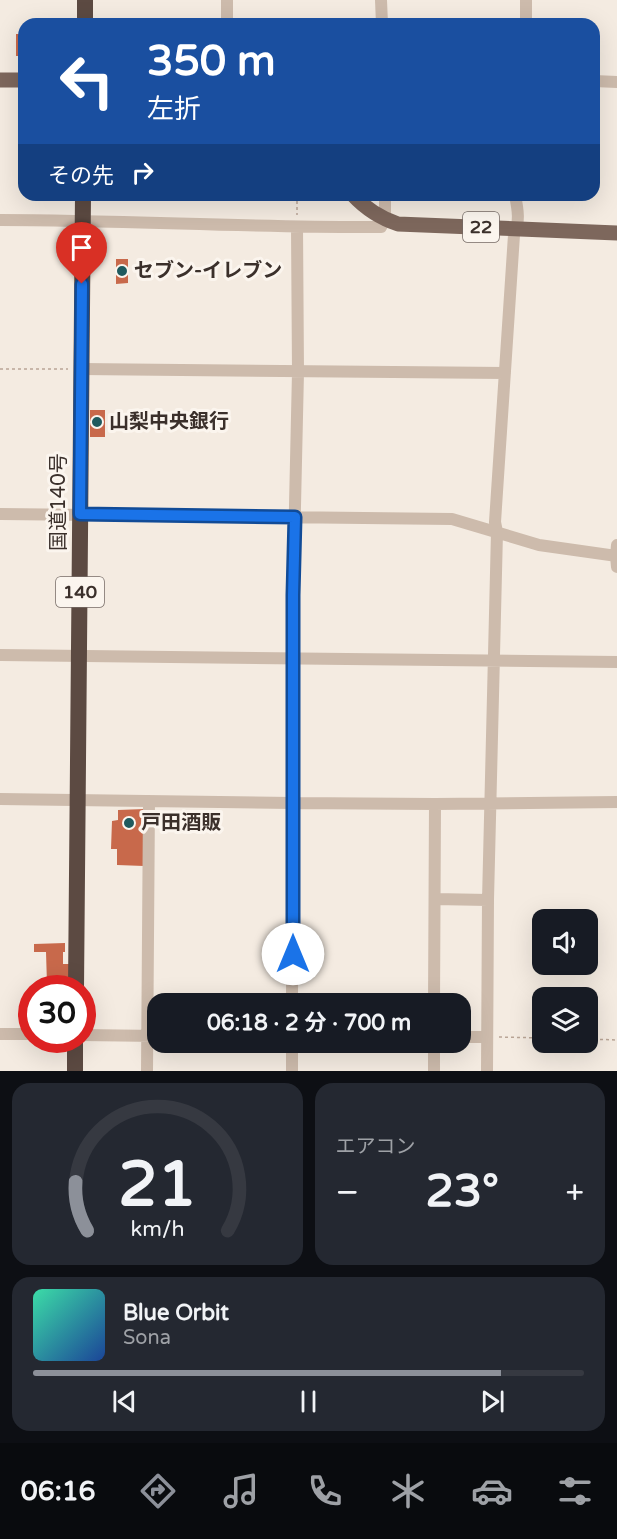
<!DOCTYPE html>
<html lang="ja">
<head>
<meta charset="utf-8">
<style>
  body { margin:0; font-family:"Varela Round","Noto Sans JP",sans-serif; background:#242831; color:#f1f3f6; height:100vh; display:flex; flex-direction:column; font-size:22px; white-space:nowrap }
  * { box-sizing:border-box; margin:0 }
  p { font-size:20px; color:#9ea1a6 }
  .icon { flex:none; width:33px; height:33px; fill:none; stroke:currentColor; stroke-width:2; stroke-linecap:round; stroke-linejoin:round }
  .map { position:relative; height:1071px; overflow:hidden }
  .panel { display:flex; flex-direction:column; gap:12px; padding:12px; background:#0d0f14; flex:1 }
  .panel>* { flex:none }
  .top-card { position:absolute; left:18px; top:18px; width:582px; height:183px; border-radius:18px; box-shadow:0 6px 24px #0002; background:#1a4fa0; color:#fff; overflow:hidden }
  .fabs { position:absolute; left:532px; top:909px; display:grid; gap:12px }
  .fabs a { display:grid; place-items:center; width:66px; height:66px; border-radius:12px; background:#171b24; box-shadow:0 6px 24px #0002; font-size:30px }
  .speed { position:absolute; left:18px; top:975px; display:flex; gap:12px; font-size:30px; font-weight:700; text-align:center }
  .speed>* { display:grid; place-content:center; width:78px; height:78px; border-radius:50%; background:#171b24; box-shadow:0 6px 24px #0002; line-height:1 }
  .speed .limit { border:9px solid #d22; background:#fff; color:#111 }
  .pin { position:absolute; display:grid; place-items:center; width:51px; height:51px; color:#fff; margin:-62px -26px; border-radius:50% 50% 50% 0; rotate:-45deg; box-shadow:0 0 6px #0007 }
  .pin .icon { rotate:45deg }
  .me { position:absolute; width:66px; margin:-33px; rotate:0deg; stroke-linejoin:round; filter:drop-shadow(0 0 4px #0008) }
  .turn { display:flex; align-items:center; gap:21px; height:126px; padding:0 30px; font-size:27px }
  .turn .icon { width:78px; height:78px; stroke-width:2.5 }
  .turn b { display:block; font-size:42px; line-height:51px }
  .then { display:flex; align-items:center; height:57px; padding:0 30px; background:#0003; gap:12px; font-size:22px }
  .big { font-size:45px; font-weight:700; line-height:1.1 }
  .panel .card { flex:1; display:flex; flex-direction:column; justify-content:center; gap:9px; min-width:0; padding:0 21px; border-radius:18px; background:#242831 }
  .panel .dial { align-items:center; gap:0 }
  .dial svg { height:156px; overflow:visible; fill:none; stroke:#363941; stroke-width:7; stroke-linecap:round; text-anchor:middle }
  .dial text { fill:#f1f3f6; stroke:none }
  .song { display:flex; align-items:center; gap:18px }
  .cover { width:72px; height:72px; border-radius:9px; background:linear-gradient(135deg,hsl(160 70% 55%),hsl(220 70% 35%)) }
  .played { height:6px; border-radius:3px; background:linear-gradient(90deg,#8c9099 85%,#363941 85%) }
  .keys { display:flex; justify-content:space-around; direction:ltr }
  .heat { display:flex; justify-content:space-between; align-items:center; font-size:33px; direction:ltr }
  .panel .tiles { flex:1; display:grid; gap:12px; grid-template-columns:1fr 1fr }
  .card:last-child { grid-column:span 2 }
  .trip { position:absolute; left:147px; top:993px; width:324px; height:60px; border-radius:18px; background:#171b24; box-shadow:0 6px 24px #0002; font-weight:700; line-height:60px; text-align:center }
  .menu { display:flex; height:96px; justify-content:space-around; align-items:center; background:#090b0e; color:#9ea1a6 }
  .menu .icon { width:42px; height:42px }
  .menu .current { color:#8c9099 }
  .menu b { font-size:27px; color:#f1f3f6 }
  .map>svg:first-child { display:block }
  .building { fill:#c8694b }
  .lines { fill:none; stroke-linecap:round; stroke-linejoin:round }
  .path { stroke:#b9a596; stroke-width:1.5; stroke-dasharray:3 3; stroke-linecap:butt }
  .minor { stroke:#cdbbac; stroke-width:12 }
  .major { stroke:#7d675c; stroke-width:15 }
  .highway { stroke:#5c4a42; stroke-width:16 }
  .route-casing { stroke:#114b97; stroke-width:15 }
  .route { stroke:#1a73e8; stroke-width:10 }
  .poi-dot { fill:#1f5a5e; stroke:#fbf5ee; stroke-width:2 }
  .labels { text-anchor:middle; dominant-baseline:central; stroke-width:6; stroke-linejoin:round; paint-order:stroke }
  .shield { fill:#fbf5ee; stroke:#756b66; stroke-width:1.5 }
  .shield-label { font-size:18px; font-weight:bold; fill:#3b302b }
  .poi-label { font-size:20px; font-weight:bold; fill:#3b302b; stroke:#fbf5ee; text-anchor:start }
  .street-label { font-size:20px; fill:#3b302b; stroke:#fbf5ee }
</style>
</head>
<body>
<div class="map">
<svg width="617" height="1071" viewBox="0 0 617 1071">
  <rect width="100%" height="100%" fill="#f4ebe1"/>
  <!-- building -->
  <path class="building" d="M16 34H24V56H16Z
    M116 259H128V283L116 284Z
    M90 410H105V437H90Z
    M145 809 144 866 117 865V849H111L112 821 118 820V810Z
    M65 943V952H63V964H69V982L47 984 46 952H34V944Z"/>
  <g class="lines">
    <!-- path -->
    <path class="path" d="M297 195V215
      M0 369H68
      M499 1037 543 1038
      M588 1039 617 1040"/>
    <!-- minor -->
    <path class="minor" d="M381 0 382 24
      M227 24V0
      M526 24V0
      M594 81 617 82
      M0 220C127 220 254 228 381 227L385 219V195
      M81 369 505 373
      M0 514 452 519 539 545 617 556
      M617 545 616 556 617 567
      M0 655 617 662
      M0 799 292 803 435 804 617 802
      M435 899 488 900
      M292 1004 293 595 298 372 297 227
      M434 1004 435 804
      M0 1034H32
      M82 1035 158 1036
      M460 1037H487
      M147 1071 149 801
      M292 1071V1042
      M434 1071V1042
      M487 1071 488 900 497 532 495 522 514 235C520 222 518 210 515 195"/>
    <!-- major -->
    <path class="major" d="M0 80H24
      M353 195C366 209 380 218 398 224L617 233"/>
    <!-- highway -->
    <path class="highway" d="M85 24V0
      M76 988 83 195
      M75 1071V1040"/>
  </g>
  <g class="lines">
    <defs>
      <path id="route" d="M82 284 80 514 295 517 293 595V954"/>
    </defs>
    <!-- route casing -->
    <use href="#route" class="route-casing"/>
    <!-- route -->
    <use href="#route" class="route"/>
  </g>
  <!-- markers -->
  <g class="poi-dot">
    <circle cx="122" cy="271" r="6"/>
    <circle cx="97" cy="422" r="6"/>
    <circle cx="129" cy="823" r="6"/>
  </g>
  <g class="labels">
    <!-- shield labels -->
    <g class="shield">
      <rect x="463" y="212" width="36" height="30" rx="4.5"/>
      <rect x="56" y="577" width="48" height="30" rx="4.5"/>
    </g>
    <g class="shield-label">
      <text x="481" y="227">22</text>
      <text x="80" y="592">140</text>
    </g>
    <!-- poi labels -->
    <g class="poi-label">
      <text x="134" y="271">セブン-イレブン</text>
      <text x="109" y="422">山梨中央銀行</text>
      <text x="141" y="823">戸田酒販</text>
    </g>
    <!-- street labels -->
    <g class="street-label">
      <text transform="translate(59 502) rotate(-90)">国道140号</text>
    </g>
  </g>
</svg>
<div class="fabs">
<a><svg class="icon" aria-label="sound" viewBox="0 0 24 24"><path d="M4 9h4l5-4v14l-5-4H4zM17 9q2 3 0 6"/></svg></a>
<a><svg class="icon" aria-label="layers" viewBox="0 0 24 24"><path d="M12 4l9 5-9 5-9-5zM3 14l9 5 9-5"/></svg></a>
</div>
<div class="speed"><div class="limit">30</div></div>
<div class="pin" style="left:82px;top:284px;background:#d93025"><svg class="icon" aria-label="arrive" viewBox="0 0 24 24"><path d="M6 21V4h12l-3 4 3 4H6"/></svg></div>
<svg class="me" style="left:293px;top:954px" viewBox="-20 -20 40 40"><circle r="19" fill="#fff"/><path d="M0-13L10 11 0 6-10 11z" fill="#1a73e8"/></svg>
<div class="trip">06:18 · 2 分 · 700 m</div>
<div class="top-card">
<div class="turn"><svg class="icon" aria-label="left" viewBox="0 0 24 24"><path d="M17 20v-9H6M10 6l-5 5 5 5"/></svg><div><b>350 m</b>左折</div></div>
<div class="then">その先<svg class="icon" aria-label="right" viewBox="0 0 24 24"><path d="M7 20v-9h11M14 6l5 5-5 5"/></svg></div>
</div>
</div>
<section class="panel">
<div class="tiles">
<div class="card dial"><svg viewBox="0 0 100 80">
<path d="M14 69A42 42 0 1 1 86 69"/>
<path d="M14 69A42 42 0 0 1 8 44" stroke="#8c9099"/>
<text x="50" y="56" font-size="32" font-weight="700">21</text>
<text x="50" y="72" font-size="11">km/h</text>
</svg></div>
<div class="card"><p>エアコン</p>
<div class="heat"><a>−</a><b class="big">23°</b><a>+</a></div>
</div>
<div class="card">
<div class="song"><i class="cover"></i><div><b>Blue Orbit</b><p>Sona</p></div></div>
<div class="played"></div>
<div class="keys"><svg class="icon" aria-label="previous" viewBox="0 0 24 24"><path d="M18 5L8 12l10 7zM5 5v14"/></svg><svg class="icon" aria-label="pause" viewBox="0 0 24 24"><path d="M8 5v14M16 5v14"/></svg><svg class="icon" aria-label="next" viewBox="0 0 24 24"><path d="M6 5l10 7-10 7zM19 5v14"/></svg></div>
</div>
</div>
</section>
<nav class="menu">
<b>06:16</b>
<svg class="icon current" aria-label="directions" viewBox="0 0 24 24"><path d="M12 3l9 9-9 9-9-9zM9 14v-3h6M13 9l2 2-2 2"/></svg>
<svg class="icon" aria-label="music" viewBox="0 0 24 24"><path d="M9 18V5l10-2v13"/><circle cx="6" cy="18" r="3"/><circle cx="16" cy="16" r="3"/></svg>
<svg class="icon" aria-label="phone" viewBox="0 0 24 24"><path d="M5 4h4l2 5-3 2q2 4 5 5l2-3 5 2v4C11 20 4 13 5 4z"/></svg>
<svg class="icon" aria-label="climate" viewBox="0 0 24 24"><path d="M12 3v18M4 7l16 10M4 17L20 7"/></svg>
<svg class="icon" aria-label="car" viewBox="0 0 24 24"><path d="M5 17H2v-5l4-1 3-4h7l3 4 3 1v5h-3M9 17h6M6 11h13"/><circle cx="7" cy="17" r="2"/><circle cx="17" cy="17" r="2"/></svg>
<svg class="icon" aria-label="filters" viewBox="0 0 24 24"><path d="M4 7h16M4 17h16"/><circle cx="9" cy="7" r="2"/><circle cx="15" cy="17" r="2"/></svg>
</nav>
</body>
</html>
